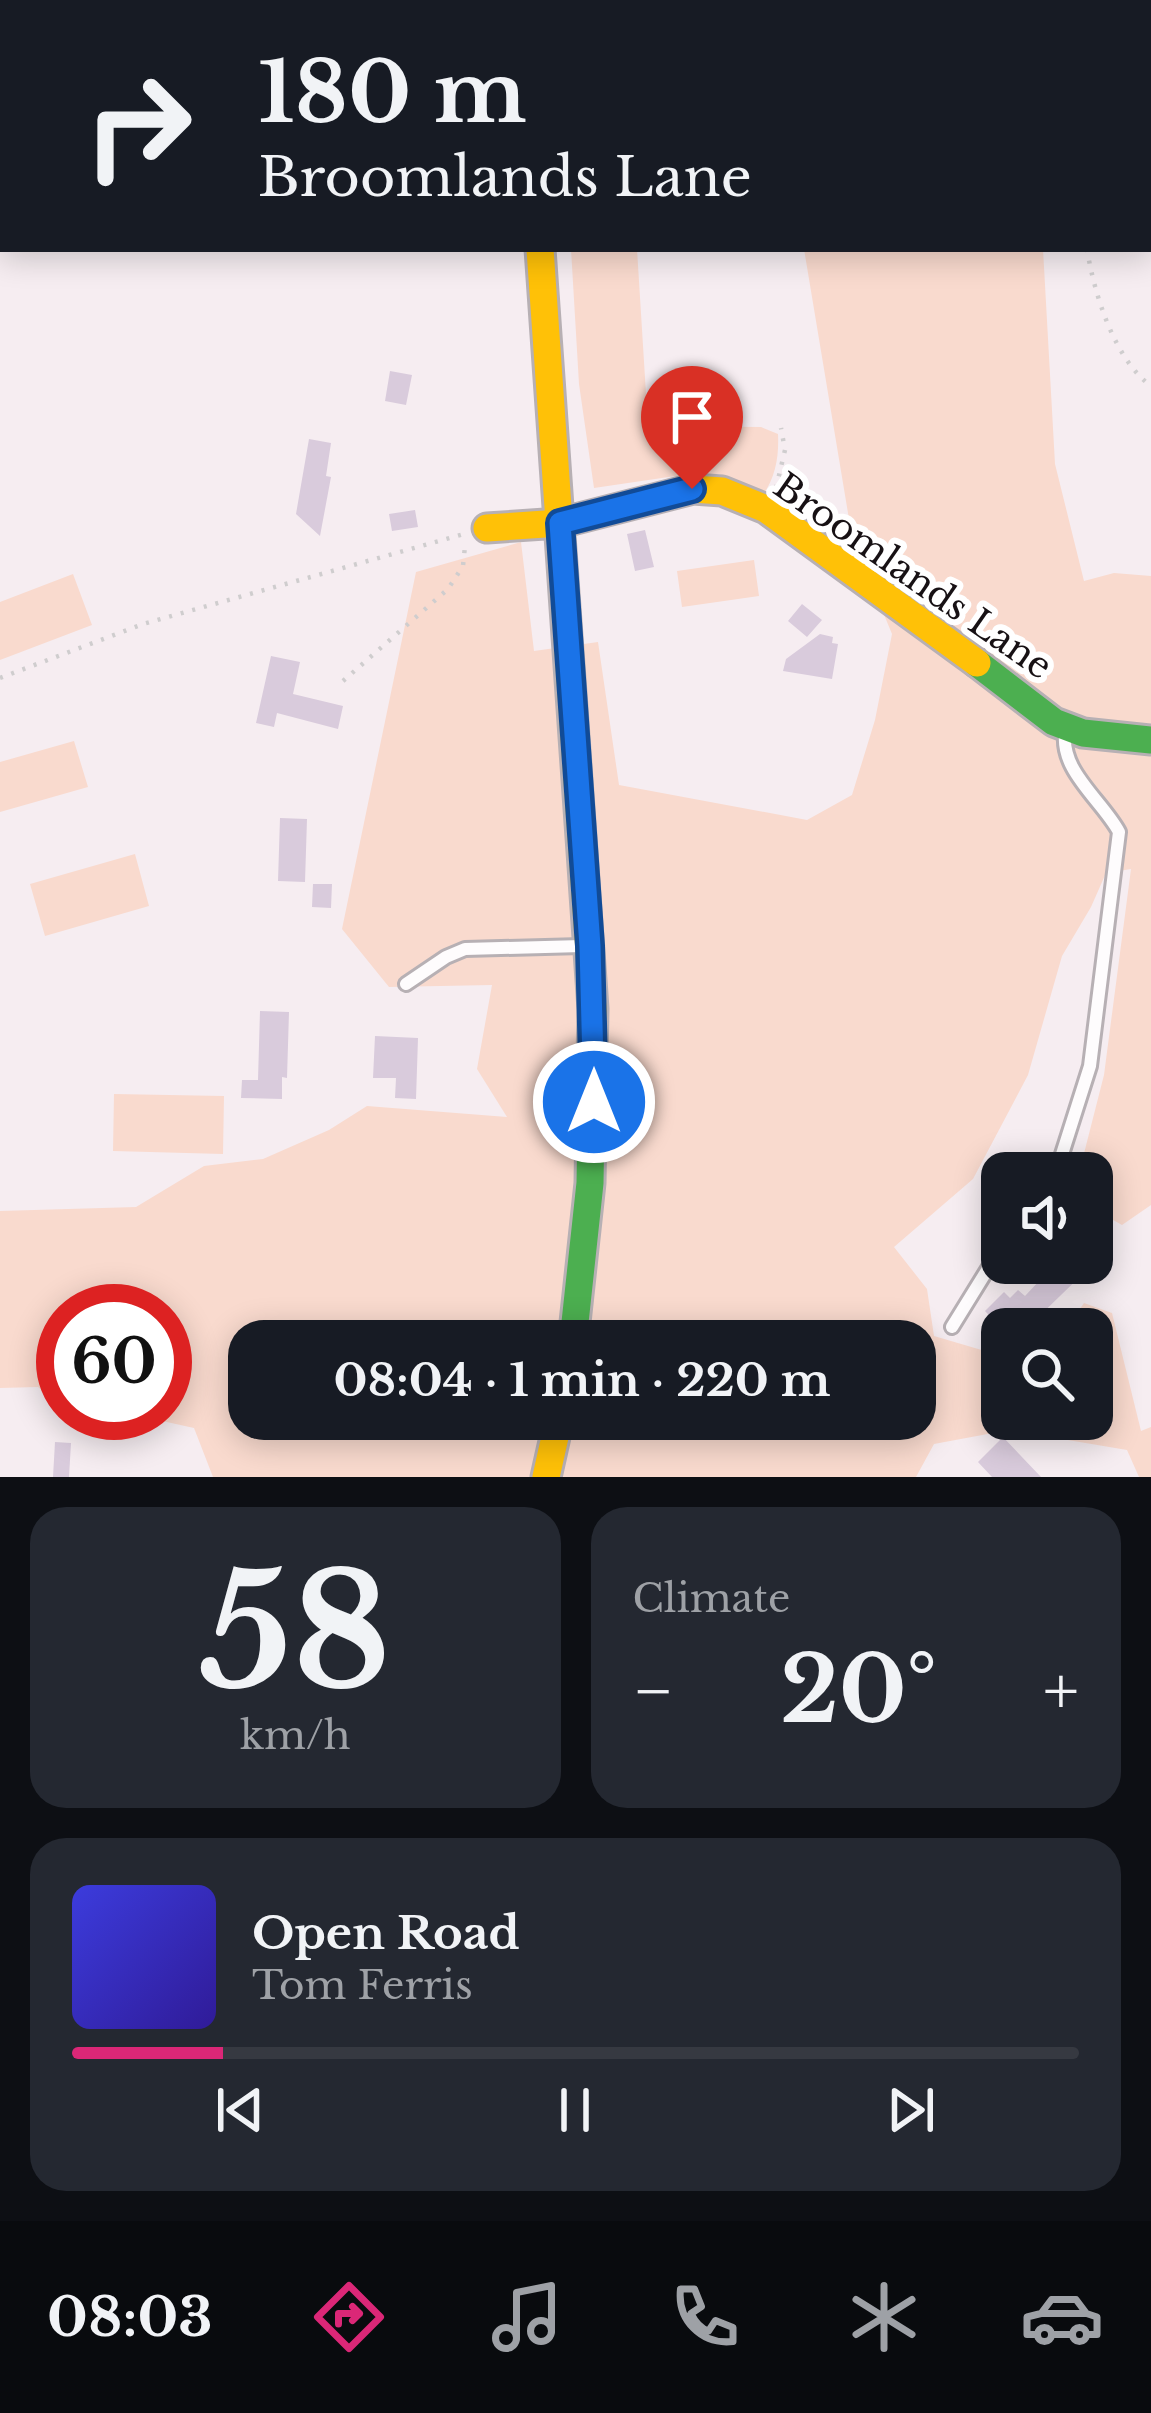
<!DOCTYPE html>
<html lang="en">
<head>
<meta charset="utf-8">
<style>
  body { margin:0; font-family:"Libre Baskerville",serif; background:#242831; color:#f1f3f6; height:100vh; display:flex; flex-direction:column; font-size:45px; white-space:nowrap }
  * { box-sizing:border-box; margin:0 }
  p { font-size:39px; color:#9ea1a6 }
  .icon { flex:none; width:66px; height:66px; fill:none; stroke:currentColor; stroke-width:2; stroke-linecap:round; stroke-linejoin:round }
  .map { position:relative; height:1477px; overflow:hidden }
  .details { display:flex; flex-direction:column; gap:30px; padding:30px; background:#0d0f14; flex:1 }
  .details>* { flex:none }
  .guide { position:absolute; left:0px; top:0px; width:1152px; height:252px; box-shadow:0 6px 30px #0003; background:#171b24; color:#f1f3f6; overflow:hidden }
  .buttons { position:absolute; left:981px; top:1152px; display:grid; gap:24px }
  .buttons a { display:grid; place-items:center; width:132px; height:132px; border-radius:24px; background:#171b24; box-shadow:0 6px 30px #0003; font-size:60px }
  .speed { position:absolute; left:36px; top:1284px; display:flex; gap:24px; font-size:60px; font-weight:700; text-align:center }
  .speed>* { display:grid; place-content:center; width:156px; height:156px; border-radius:50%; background:#171b24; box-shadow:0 6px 30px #0003; line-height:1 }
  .speed .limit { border:18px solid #d22; background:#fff; color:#111 }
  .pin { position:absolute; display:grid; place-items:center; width:102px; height:102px; color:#fff; margin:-123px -51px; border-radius:50% 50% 50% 0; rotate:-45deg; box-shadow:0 0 12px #0007 }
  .pin .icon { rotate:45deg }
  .me { position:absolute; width:132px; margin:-66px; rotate:0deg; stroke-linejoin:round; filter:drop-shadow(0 0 9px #0008) }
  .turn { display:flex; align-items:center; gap:42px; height:252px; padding:0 60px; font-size:54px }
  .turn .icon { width:156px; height:156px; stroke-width:2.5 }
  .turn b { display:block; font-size:84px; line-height:102px }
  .big { font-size:90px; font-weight:700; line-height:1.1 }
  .details .card { flex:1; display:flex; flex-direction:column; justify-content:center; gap:18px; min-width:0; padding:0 42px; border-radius:36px; background:#242831 }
  .details .dial { align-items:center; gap:0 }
  .dial b { font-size:156px; line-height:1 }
  .song { display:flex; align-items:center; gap:36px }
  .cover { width:144px; height:144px; border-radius:18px; background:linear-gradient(135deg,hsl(240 70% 55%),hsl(250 70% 35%)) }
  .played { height:12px; border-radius:6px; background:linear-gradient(90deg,#db2777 15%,#363941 15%) }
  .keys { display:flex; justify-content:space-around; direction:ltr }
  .heat { display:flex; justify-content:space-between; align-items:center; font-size:66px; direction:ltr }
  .details .tiles { flex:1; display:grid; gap:30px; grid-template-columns:1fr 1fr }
  .card:last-child { grid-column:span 2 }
  .trip { position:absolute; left:228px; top:1320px; width:708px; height:120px; border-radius:36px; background:#171b24; box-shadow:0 6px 30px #0003; font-weight:700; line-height:120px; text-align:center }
  .tabs { display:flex; height:192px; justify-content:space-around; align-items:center; background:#090b0e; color:#9ea1a6 }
  .tabs .icon { width:84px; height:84px }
  .tabs .active { color:#db2777 }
  .tabs b { font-size:54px; color:#f1f3f6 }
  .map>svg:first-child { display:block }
  .green { fill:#f9dace; fill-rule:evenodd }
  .building { fill:#d9cbdc }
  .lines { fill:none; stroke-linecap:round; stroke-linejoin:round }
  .lane-casing { stroke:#b7b0b4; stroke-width:18 }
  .fast-casing { stroke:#b7b0b4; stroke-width:33 }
  .slow-casing { stroke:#b7b0b4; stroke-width:33 }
  .jam-casing { stroke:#b7b0b4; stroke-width:33 }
  .path { stroke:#cfcdce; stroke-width:4.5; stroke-dasharray:3 9; stroke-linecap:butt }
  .lane { stroke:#fefcfd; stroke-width:12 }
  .fast { stroke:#4caf50; stroke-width:27 }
  .slow { stroke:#ffc107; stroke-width:27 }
  .jam { stroke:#c62828; stroke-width:27 }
  .route-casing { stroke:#114b97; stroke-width:30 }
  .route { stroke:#1a73e8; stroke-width:21 }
  .labels { text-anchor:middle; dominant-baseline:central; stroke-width:12; stroke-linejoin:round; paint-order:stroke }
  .street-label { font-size:36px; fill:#171114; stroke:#fff }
</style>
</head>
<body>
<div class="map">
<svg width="1151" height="1477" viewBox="0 0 1151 1477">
  <rect width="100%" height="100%" fill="#f6edf1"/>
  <!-- green -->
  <path class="green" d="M571 249H637L648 426 761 427 778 434C779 456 776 476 763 495L719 474H689L594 488 579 384Z
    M804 249H1043L1055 464 1084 581 1114 573 1151 576V1205L1122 1225 1092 1208V1173H1079L1104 1075 1131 869 1106 873 1091 907 1062 956 1028 1075 973 1179 894 1247 927 1289 934 1336 1002 1356V1419H1092V1329H1066L1084 1303 1112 1313 1141 1431 1151 1427V1477H1139L1127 1450 1009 1430 934 1444 916 1477H213L194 1428 144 1417 105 1439 71 1413H165V1311H63V1407L38 1387 0 1388V1211L136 1207 204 1166 263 1159 329 1130 367 1106 507 1117 477 1069 492 985 389 987 342 929 416 572 521 542 534 651 598 642 619 785 807 820 852 795 875 720 892 634 852 537ZM249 1341H915V1419H249Z
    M754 560 759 596 682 607 677 571Z
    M73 574 92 625 0 660V602Z
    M74 741 88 787 0 812V762Z
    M135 854 149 906 45 936 30 884Z
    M114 1094 224 1096 223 1154 113 1151Z"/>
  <!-- building -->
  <path class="building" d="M390 371 412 375 406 405 385 401Z
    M309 439 331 443 326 476 331 477 320 536 296 514Z
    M415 510 418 527 392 531 389 514Z
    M645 530 654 567 635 571 627 534Z
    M802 604 822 620 807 637 788 621Z
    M820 634 833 637 832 643 838 644 832 679 783 671 786 659Z
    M271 656 300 662 293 694 343 706 338 729 277 713 274 727 256 723Z
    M280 818 307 819 305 882 278 881Z
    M313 884H332L331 908 312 907Z
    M260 1011 289 1012 287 1078 282 1077V1099L241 1098 242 1080H258Z
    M375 1036 418 1038 416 1099 395 1098 396 1078H373Z
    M1056 1263H1094L1026 1329H1012L1003 1320 998 1325 985 1311 1004 1292 1010 1298 1018 1290 1025 1296Z
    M1003 1437 1041 1477H992L978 1462Z
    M55 1442 71 1443 69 1477H53Z"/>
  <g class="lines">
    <defs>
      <path id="lane" d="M406 984 446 957 465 949 582 946
        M1056 1173 1090 1066 1119 832C1102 800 1057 769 1066 729
        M952 1327 1002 1246"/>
      <path id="fast" d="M977 663 1054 722 1083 733 1151 740
        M573 1341 590 1183 592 1059"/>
      <path id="slow" d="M540 249 593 1009 592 1059
        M487 528 560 523 693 489 722 491 766 509 977 663
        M546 1477 559 1419"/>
      <path id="jam" d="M522 0V3"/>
    </defs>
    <!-- lane casing -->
    <use href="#lane" class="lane-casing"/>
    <!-- fast casing -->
    <use href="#fast" class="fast-casing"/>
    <!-- slow casing -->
    <use href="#slow" class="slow-casing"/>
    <!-- jam casing -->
    <use href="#jam" class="jam-casing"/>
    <!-- path -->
    <path class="path" d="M1087 249C1094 293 1114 359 1151 386
      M776 488 785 450 781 428
      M0 678 143 624 464 534
      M343 681 448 589 463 566 465 546"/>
    <!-- lane -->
    <use href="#lane" class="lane"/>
    <!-- fast -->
    <use href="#fast" class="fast"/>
    <!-- slow -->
    <use href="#slow" class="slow"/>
    <!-- jam -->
    <use href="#jam" class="jam"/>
  </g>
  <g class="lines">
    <defs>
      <path id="route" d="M594 1102 590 946 560 523 692 489"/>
    </defs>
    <!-- route casing -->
    <use href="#route" class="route-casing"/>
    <!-- route -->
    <use href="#route" class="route"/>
  </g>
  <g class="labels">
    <!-- street labels -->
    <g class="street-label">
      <text transform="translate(913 576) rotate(35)">Broomlands Lane</text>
    </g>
  </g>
</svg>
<div class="buttons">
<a><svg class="icon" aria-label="sound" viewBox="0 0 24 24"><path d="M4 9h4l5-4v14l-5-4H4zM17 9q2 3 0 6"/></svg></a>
<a><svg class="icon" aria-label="search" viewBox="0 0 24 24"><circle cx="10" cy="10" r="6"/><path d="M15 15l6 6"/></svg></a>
</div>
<div class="speed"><div class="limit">60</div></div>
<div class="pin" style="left:692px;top:489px;background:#d93025"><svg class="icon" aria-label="arrive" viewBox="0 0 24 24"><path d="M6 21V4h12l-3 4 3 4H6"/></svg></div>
<svg class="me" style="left:594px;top:1102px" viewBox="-20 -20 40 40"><circle r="17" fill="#1a73e8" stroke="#fff" stroke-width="3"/><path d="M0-11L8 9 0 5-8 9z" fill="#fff"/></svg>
<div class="trip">08:04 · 1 min · 220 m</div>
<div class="guide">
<div class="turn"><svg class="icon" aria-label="right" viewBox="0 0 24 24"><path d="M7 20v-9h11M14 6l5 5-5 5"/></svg><div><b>180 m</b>Broomlands Lane</div></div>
</div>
</div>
<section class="details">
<div class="tiles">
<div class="card dial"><b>58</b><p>km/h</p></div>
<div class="card"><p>Climate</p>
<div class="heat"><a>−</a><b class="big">20°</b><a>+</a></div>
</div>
<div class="card">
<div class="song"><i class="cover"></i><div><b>Open Road</b><p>Tom Ferris</p></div></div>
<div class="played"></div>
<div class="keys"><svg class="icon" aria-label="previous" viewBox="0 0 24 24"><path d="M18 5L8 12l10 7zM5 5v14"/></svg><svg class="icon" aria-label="pause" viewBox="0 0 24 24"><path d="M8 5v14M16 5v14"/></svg><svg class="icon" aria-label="next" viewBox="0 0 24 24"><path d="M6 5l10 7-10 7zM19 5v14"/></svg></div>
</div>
</div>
</section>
<nav class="tabs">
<b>08:03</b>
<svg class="icon active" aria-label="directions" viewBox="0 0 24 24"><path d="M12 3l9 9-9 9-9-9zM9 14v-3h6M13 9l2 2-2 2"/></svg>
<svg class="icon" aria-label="music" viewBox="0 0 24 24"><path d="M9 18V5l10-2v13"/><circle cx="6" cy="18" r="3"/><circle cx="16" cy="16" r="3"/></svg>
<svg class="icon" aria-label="phone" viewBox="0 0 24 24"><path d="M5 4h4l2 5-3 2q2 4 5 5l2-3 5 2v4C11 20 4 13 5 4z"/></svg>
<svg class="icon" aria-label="climate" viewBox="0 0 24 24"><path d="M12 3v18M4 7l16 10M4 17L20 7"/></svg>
<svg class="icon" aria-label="car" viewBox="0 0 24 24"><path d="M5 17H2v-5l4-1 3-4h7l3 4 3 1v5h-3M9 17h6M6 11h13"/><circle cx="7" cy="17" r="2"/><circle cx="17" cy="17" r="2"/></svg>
</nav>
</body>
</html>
